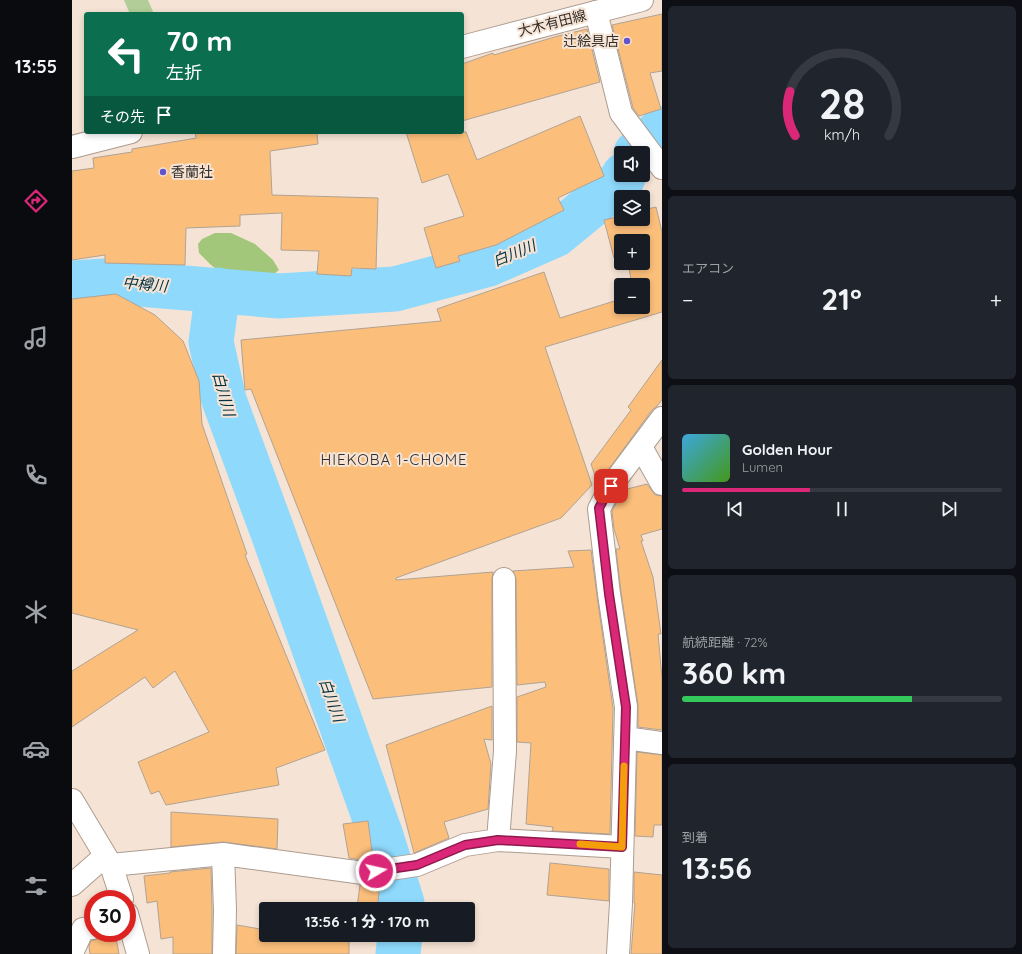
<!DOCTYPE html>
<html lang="ja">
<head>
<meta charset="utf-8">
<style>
  body { margin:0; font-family:Quicksand,"Noto Sans JP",sans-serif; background:#20242c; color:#f1f3f6; height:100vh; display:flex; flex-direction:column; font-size:15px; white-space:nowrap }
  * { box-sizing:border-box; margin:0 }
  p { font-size:13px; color:#9ea1a6 }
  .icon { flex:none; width:22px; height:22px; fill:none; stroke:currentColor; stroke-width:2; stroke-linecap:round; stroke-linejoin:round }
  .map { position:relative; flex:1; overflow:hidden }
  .panel { display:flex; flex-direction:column; gap:6px; padding:6px; background:#0d0f14; width:360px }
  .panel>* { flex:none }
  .hud { position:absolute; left:12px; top:12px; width:380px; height:122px; border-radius:4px; box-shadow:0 2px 6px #0003; background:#0b6e4f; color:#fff; overflow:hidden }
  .buttons { position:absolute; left:542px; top:146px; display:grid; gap:8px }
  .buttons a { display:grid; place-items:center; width:36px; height:36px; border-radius:4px; background:#171b24; box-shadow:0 2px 6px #0003; font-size:20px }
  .speed { position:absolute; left:12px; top:890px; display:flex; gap:8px; font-size:20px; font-weight:700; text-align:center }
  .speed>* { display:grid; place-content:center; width:52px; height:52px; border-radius:50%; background:#171b24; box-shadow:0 2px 6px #0003; line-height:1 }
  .speed .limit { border:6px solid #d22; background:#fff; color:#111 }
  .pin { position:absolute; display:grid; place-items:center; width:34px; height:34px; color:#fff; margin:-17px; border-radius:8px; box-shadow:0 2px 6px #0006 }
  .me { position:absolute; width:44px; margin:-22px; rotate:81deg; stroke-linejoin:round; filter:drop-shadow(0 0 3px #0008) }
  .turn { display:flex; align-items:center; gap:14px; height:84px; padding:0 16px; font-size:18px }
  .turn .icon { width:52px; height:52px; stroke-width:2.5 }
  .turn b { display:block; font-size:28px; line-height:34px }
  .then { display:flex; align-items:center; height:38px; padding:0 16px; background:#0003; gap:8px; font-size:15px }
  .big { font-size:30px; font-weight:800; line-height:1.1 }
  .panel .widget { flex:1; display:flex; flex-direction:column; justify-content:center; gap:6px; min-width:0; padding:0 14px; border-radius:6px; background:#20242c }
  .panel .dial { align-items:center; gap:0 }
  .dial svg { height:104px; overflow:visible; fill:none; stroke:#363941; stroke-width:7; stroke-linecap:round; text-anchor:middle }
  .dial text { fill:#f1f3f6; stroke:none }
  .song { display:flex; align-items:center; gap:12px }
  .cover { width:48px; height:48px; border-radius:6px; background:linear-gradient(135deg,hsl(200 70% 55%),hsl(100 70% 35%)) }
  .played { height:4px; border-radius:2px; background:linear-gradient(90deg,#db2777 40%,#363941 40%) }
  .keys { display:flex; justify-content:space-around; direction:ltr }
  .heat { display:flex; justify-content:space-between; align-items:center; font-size:22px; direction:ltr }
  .charge { height:6px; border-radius:3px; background:linear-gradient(90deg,#34c759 72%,#363941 0) }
  .trip { position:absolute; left:187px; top:902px; width:216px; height:40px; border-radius:4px; background:#171b24; box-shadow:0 2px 6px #0003; font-weight:800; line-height:40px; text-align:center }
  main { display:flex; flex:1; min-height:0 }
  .tabs { display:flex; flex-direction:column; width:72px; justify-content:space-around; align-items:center; background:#090b0e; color:#9ea1a6 }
  .tabs .icon { width:28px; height:28px }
  .tabs .active { color:#db2777 }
  .tabs b { font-size:18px; color:#f1f3f6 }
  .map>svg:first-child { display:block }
  .green { fill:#b2cd97 }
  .forest { fill:#a2c77a }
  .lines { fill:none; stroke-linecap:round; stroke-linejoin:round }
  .river { stroke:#8ed9fc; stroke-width:45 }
  .building { fill:#fcbf7b; stroke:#b1a293 }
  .minor-casing { stroke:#ad9c8f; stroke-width:24 }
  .major-casing { stroke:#ad9c8f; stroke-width:24 }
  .minor { stroke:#fff; stroke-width:22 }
  .major { stroke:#fff; stroke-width:22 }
  .route-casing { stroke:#8e194d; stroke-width:10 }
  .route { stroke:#db2777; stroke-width:7 }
  .slow { stroke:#f59e0b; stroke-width:7 }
  .poi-dot { fill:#6153cc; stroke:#f5e4d5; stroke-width:1.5 }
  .labels { text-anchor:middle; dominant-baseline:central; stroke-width:4; stroke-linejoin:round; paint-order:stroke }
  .street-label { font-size:14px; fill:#342e28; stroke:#f5e4d5 }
  .poi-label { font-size:14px; fill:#342e28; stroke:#f5e4d5; text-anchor:end }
  .water-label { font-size:15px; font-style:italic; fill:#023142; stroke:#f5e4d5 }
  .neighbourhood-label { font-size:15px; letter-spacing:1px; fill:#342e28; stroke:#f5e4d5 }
</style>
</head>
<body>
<main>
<nav class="tabs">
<b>13:55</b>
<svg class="icon active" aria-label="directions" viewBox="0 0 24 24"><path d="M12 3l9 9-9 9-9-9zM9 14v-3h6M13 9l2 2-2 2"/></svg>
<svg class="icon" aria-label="music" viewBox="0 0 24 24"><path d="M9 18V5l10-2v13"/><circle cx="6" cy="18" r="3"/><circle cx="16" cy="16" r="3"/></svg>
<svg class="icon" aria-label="phone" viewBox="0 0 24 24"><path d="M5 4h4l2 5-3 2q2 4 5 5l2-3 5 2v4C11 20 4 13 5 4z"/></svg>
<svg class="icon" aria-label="climate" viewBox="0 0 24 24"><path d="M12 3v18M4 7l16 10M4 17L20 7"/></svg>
<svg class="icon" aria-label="car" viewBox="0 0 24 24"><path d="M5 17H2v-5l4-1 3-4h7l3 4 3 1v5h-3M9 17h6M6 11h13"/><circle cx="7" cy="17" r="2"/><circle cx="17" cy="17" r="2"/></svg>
<svg class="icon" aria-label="filters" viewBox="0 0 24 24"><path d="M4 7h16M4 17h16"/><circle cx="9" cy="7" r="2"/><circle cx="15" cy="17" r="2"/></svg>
</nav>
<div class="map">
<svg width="590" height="954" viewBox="0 0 590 954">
  <rect width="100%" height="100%" fill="#f5e4d5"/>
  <!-- green -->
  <path class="green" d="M52 0H76L82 14H58Z"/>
  <!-- forest -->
  <path class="forest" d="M143 233H159L183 244 201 260 207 270 199 276 148 272 139 265 127 253 126 244 130 239Z"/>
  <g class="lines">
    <!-- river -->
    <path class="river" d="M564 153 590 129
      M0 283 32 281 207 296 323 289 417 264 483 235 550 180 552 175
      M146 290 139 342 152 400 201 533 309 836 330 903V909
      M326 954 328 935"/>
  </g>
  <!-- building -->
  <path class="building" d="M590 14V71L578 73 589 109 567 116 561 108 540 25Z
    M515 29 528 82 390 121V64L421 53 422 55 486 36Z
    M508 116 532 176 486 198 492 210 424 245 386 256 388 261 364 268 352 228 392 216 376 174 350 183 334 132H394L405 160Z
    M123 132H245L246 144 198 151 200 195 306 198 304 269 280 268 279 276 245 274 247 251 209 250 210 213 168 215V226L114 228 113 265 33 263V255L0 260V171L22 168 21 158 60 152V149L124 138Z
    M584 207 590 232V312L473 347 520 485 489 518 324 578V580L421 572 420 579V687L301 699 179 389 173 390 169 340 369 321 365 309 472 272 488 318 549 299V307H571V285H560L556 263H571V241H549V256L542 258 532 220 549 216V219H571V210Z
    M44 294 83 315 111 341 127 381 130 424 175 554 173 555 253 750 204 768 207 785 94 805 87 791 79 794 66 762 137 732 103 671 81 688 73 677 0 727V671L66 630 0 613V299Z
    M590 360V400L585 406 580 410 526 484 519 464 559 410 556 407Z
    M575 484 583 495 590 496V529L569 535 571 541H569L581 577 589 634H586L590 678V730L566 727V705L549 592 544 549H548L542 529 540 511 551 490Z
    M519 550 525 596 541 708 538 834 480 831 481 827 454 824 459 743 445 742V697L474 687 473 682 445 685 444 579 441 571 502 567 496 551Z
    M420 706V740L412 739 419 764 416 809 372 822 377 838 342 853 314 745Z
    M565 752 590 755V825H582L581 837 563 836Z
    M99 812 206 819 205 849 151 842 99 847Z
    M296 821 301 859 290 860 277 858 271 824Z
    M478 863 537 869V901L475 895Z
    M139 868 140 910V954H101V937L89 939 85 901 75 903 72 876 98 873V872Z
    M562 872 590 875V954H559L563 903H562Z
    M308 883 305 909 285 907 288 885Z
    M165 925 194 930V935H229L277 942V954H164Z
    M32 933H43L47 954H18L17 946 19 941 28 938Z"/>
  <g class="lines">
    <defs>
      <path id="minor" d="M524 12 549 113 590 168
        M569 447 590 484
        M553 738 590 743
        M0 800 39 865 50 899
        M426 840 433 751 432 579
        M151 854 153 910 152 954
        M39 865 151 854 291 873 345 865 393 845 426 840 550 847
        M0 885 33 856
        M55 914 66 954
        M0 953 11 929 21 928
        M546 954 549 903 554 707 537 594 527 509 539 486 590 418"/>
      <path id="major" d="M390 47 570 0
        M0 147 59 132"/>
    </defs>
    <!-- minor casing -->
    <use href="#minor" class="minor-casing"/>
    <!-- major casing -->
    <use href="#major" class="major-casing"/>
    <!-- minor -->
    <use href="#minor" class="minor"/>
    <!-- major -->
    <use href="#major" class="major"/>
  </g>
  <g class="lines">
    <defs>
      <path id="route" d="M304 871 345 865 393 845 426 840 550 847 554 707 537 594 527 508 539 486"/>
    </defs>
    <!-- route casing -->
    <use href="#route" class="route-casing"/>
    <!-- route -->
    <use href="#route" class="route"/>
    <!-- slow -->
    <path class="slow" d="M508 844 550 847 552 766"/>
  </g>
  <!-- markers -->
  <g class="poi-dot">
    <circle cx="555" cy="41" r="4"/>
    <circle cx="91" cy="172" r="4"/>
  </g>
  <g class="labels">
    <!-- street labels -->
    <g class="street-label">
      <text transform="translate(480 23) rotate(-14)">大木有田線</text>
    </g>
    <!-- poi labels -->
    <g class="poi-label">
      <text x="547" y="41">辻絵具店</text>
      <text x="99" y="172" text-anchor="start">香蘭社</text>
    </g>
    <!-- water labels -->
    <g class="water-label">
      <text transform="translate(442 253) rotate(-23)">白川川</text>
      <text transform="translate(73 284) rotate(5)">中樽川</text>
      <text transform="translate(152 394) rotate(75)">白川川</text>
      <text transform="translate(260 700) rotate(70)">白川川</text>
    </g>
    <!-- neighbourhood labels -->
    <g class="neighbourhood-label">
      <text x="322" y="459">HIEKOBA 1-CHOME</text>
    </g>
  </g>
</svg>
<div class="buttons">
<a><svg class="icon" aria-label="sound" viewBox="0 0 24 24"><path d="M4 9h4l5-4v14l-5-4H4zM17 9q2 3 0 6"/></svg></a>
<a><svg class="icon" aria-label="layers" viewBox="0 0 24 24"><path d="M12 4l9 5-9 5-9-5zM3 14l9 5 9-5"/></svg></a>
<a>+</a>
<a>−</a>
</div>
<div class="speed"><div class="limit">30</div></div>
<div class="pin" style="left:539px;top:486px;background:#d93025"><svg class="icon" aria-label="arrive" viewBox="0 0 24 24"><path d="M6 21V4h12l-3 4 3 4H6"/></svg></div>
<svg class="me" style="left:304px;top:871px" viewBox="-20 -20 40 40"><circle r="17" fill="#db2777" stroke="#fff" stroke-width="3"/><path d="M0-11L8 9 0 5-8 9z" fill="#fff"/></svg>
<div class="trip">13:56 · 1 分 · 170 m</div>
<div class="hud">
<div class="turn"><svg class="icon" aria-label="left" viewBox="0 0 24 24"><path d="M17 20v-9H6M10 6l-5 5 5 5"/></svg><div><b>70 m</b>左折</div></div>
<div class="then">その先<svg class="icon" aria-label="arrive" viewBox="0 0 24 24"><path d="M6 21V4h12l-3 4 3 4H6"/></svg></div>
</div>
</div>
<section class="panel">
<div class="widget dial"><svg viewBox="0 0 100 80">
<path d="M14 69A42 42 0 1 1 86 69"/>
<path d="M14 69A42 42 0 0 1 10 35" stroke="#db2777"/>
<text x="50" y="56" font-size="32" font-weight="700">28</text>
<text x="50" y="72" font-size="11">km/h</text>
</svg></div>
<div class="widget"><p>エアコン</p>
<div class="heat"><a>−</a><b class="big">21°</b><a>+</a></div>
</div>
<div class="widget">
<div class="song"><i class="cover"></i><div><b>Golden Hour</b><p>Lumen</p></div></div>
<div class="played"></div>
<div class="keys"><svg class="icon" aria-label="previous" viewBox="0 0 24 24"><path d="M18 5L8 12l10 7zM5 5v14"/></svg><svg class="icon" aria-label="pause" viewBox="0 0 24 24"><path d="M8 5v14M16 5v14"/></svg><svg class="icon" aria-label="next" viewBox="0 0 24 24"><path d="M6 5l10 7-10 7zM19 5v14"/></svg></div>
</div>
<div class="widget"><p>航続距離 · 72%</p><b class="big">360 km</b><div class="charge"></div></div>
<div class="widget"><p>到着</p><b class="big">13:56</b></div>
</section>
</main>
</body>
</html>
